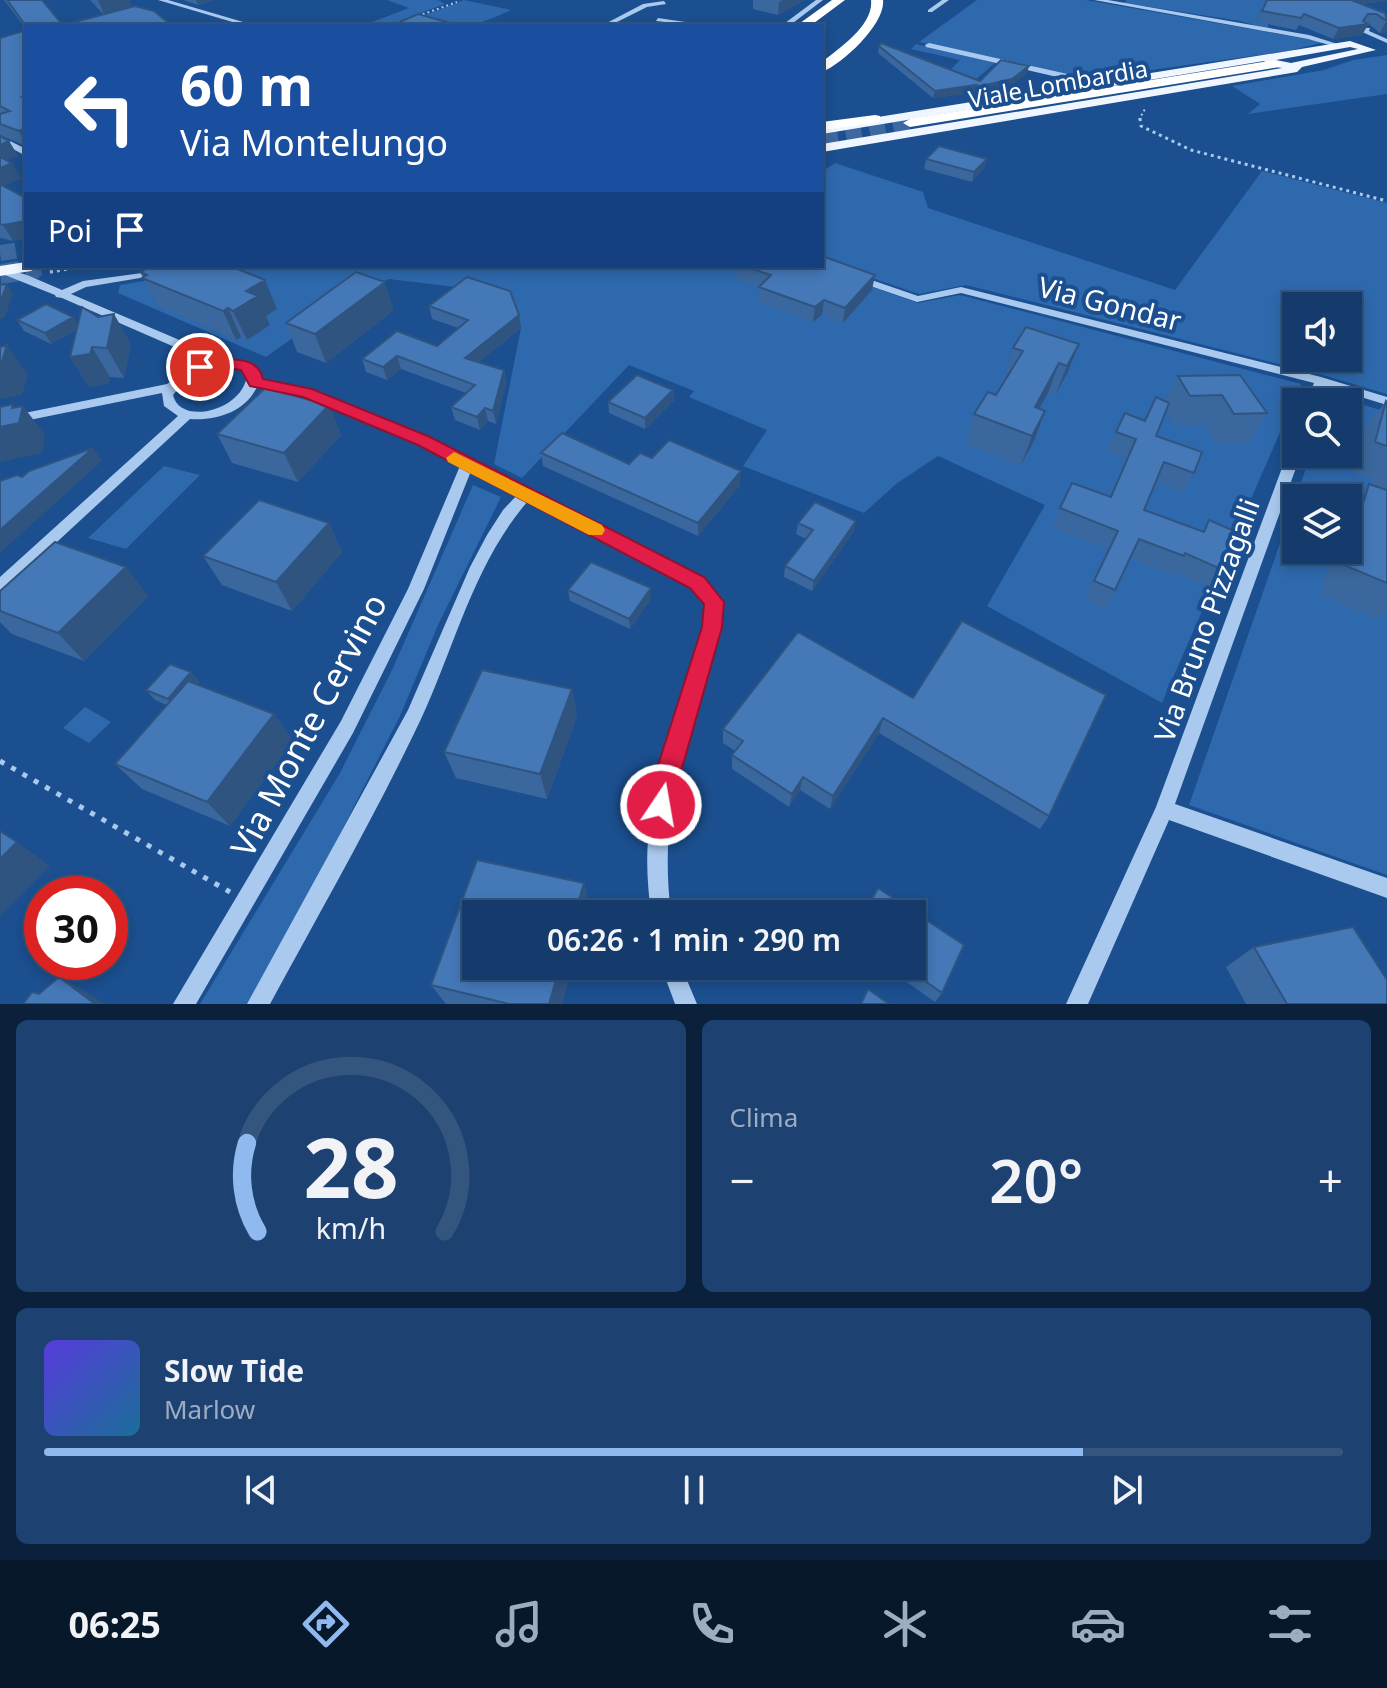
<!DOCTYPE html>
<html lang="it">
<head>
<meta charset="utf-8">
<style>
  body { margin:0; font-family:"Noto Sans",sans-serif; background:#1d4271; color:#f1f3f6; height:100vh; display:flex; flex-direction:column; font-size:30px; white-space:nowrap }
  * { box-sizing:border-box; margin:0 }
  p { font-size:26px; color:#9dadc1 }
  .icon { flex:none; width:44px; height:44px; fill:none; stroke:currentColor; stroke-width:2; stroke-linecap:round; stroke-linejoin:round }
  .map { position:relative; height:1004px; overflow:hidden }
  .sheet { display:flex; flex-direction:column; gap:16px; padding:16px; background:#0b203b; flex:1 }
  .sheet>* { flex:none }
  .top-card { position:absolute; left:24px; top:24px; width:800px; height:244px; border-radius:0px; box-shadow:0 4px 12px #0003,0 0 0 2px #33557e; background:#1a4fa0; color:#fff; overflow:hidden }
  .fabs { position:absolute; left:1282px; top:292px; display:grid; gap:16px }
  .fabs a { display:grid; place-items:center; width:80px; height:80px; border-radius:0px; background:#143b6b; box-shadow:0 4px 12px #0003,0 0 0 2px #33557e; font-size:40px }
  .speed { position:absolute; left:24px; top:876px; display:flex; gap:16px; font-size:40px; font-weight:700; text-align:center }
  .speed>* { display:grid; place-content:center; width:104px; height:104px; border-radius:50%; background:#143b6b; box-shadow:0 4px 12px #0003,0 0 0 2px #33557e; line-height:1 }
  .speed .limit { border:12px solid #d22; background:#fff; color:#111 }
  .pin { position:absolute; display:grid; place-items:center; width:68px; height:68px; color:#fff; margin:-34px; border:4px solid #fff; border-radius:50%; box-shadow:0 2px 8px #0007 }
  .me { position:absolute; width:88px; margin:-44px; rotate:12deg; stroke-linejoin:round; filter:drop-shadow(0 0 6px #0008) }
  .turn { display:flex; align-items:center; gap:28px; height:168px; padding:0 24px; font-size:36px }
  .turn .icon { width:104px; height:104px; stroke-width:2.5 }
  .turn b { display:block; font-size:56px; line-height:68px }
  .then { display:flex; align-items:center; height:76px; padding:0 24px; background:#0003; gap:16px; font-size:30px }
  .big { font-size:60px; font-weight:600; line-height:1.1 }
  .sheet .tile { flex:1; display:flex; flex-direction:column; justify-content:center; gap:12px; min-width:0; padding:0 28px; border-radius:12px; background:#1d4271 }
  .sheet .dial { align-items:center; gap:0 }
  .dial svg { height:208px; overflow:visible; fill:none; stroke:#33557e; stroke-width:7; stroke-linecap:round; text-anchor:middle }
  .dial text { fill:#f1f3f6; stroke:none }
  .song { display:flex; align-items:center; gap:24px }
  .cover { width:96px; height:96px; border-radius:12px; background:linear-gradient(135deg,hsl(250 70% 55%),hsl(200 70% 35%)) }
  .played { height:8px; border-radius:4px; background:linear-gradient(90deg,#90b9f0 80%,#33557e 80%) }
  .keys { display:flex; justify-content:space-around; direction:ltr }
  .heat { display:flex; justify-content:space-between; align-items:center; font-size:44px; direction:ltr }
  .sheet .tiles { flex:1; display:grid; gap:16px; grid-template-columns:1fr 1fr }
  .tile:last-child { grid-column:span 2 }
  .trip { position:absolute; left:462px; top:900px; width:464px; height:80px; border-radius:0px; background:#143b6b; box-shadow:0 4px 12px #0003,0 0 0 2px #33557e; font-weight:600; line-height:80px; text-align:center }
  .tab-bar { display:flex; height:128px; justify-content:space-around; align-items:center; background:#08182b; color:#9dadc1 }
  .tab-bar .icon { width:56px; height:56px }
  .tab-bar .current { color:#90b9f0 }
  .tab-bar b { font-size:36px; color:#f1f3f6 }
  .map>svg:first-child { display:block }
  .green { fill:#2e69ad; fill-rule:evenodd }
  .lines { fill:none; stroke-linecap:round; stroke-linejoin:round }
  .highway-tunnel-far1 { stroke:#3d69a0; stroke-width:16; stroke-dasharray:16 8; stroke-linecap:butt }
  .highway-tunnel { stroke:#3d69a0; stroke-width:20; stroke-dasharray:20 10; stroke-linecap:butt }
  .path-far2 { stroke:#a9c9ee; stroke-width:2; stroke-dasharray:2 3; stroke-linecap:butt }
  .path-far1 { stroke:#a9c9ee; stroke-width:3; stroke-dasharray:3 4; stroke-linecap:butt }
  .path { stroke:#a9c9ee; stroke-width:5; stroke-dasharray:5 8; stroke-linecap:butt }
  .minor { fill:#a9c9ee; fill-rule:evenodd }
  .major { fill:#f0f6ff; fill-rule:evenodd }
  .highway { fill:#fff; fill-rule:evenodd }
  .wall { fill:#3a679d }
  .shaded-wall { fill:#305480 }
  .building { fill:#4478b7; stroke:#305480; stroke-width:2 }
  .route { fill:#e11d48; stroke:#92132f; stroke-width:2 }
  .slow { fill:#f59e0b }
  .labels { text-anchor:middle; dominant-baseline:central; stroke-width:8; stroke-linejoin:round; paint-order:stroke }
  .far-street-label { font-size:24px; fill:#fff; stroke:#1b4f8f }
  .street-label { font-size:28px; fill:#fff; stroke:#1b4f8f }
  .near-street-label { font-size:34px; fill:#fff; stroke:#1b4f8f }
</style>
</head>
<body>
<div class="map">
<svg width="1387" height="1004" viewBox="0 0 1387 1004">
  <rect width="100%" height="100%" fill="#1b4f8f"/>
  <!-- green -->
  <path class="green" d="M387 0H438L445 4 386 26H362L409 8Z
    M464 0 511 10C471 28 461 30 418 18Z
    M977 0H1086L1324 42 1289 51 1114 75 1106 70 1067 76 919 42Z
    M1127 0H1267L1257 22 1268 24V29L1240 21 1124 3Z
    M916 44 995 63 973 82 946 74 960 60 911 49Z
    M1387 55V94L1248 114 1260 104 1232 86 1324 70 1353 60Z
    M835 163 923 192 928 208 1175 290 1262 171 1387 203V394L1323 375 966 285 919 294 822 261V172ZM1296 306H1348V358H1296Z
    M234 266H812L918 303 960 295 1301 384 1162 703 987 606 1045 505 938 456 896 484 864 513 743 466 767 430 689 397 694 391 629 365 522 478 494 464 521 328 516 313 464 288 389 279 355 294 266 357 118 293 120 285Z
    M1331 395 1387 412V875L1189 805 1311 454H1348V402H1329ZM1296 498H1348V550H1296Z
    M164 466 200 475 126 549 88 538Z
    M473 485 501 497 438 625 400 716 286 940 248 1004H200L340 773 393 668Z
    M85 707 111 722 89 743 63 728Z"/>
  <g class="lines">
    <!-- highway-tunnel-far1 -->
    <path class="highway-tunnel-far1" d="M822 138 910 123
      M0 253 26 249
      M25 270 52 266"/>
    <!-- highway-tunnel -->
    <path class="highway-tunnel" d="M0 274 38 268"/>
    <!-- path-far2 -->
    <path class="path-far2" d="M418 16 457 2
      M389 26 406 20
      M1139 120 1146 107"/>
    <!-- path-far1 -->
    <path class="path-far1" d="M1140 118 1141 126 1191 150 1387 201
      M50 272 88 266"/>
    <!-- path -->
    <path class="path" d="M0 761 230 892"/>
    <!-- minor -->
    <path class="minor" d="M158 0H168L257 26H246Z
      M816 0H823L789 26H781Z
      M942 0H949L932 12H928V10Z
      M1094 0H1108L1309 35 1344 46 1340 48 1308 39Z
      M664 1 666 4 647 7 609 26H601L643 4Z
      M658 18 699 24 702 26 656 21Z
      M1362 28H1370L1369 31 1387 39V43L1360 31Z
      M929 43 1072 75 1088 87 1081 89 1066 79 926 47 925 45Z
      M0 136 26 149V156L0 142Z
      M822 263 918 296 961 287 1321 377 1387 397V405L1325 386 1319 402H1307L1314 383 961 293 917 302 818 268 817 266H822Z
      M0 267 27 275 62 290 83 281 164 270V274L86 287 71 294 222 358 238 359 257 368 259 380 311 389 429 438 702 579 722 602C718 647 700 689 688 732 670 795 663 849 671 914H651C648 889 646 865 648 840 653 767 682 697 704 627L706 604 692 587 528 501C474 563 455 646 421 719 375 816 321 910 270 1004H247L408 710 470 567 487 535 503 510 517 495 471 471 424 589 353 733 196 1004H173L341 721 408 589 460 466 419 444 304 396 257 387C245 412 216 421 190 419L5 590 0 592V577L178 416 164 406 162 393 0 426V418L167 384 186 371 209 362 62 298 56 297 55 295 0 273ZM221 366H232L247 373C246 410 180 427 173 395L184 382Z
      M1296 444V454H1301L1175 804 1387 878V898L1169 820 1088 1004H1066L1156 807 1289 449Z
      M661 966H681L697 1004H675Z"/>
    <!-- major -->
    <path class="major" d="M1350 41 1376 50 1302 67 1297 72 822 152V144L1282 68 1271 66 1264 61 822 134V126ZM1350 47 1358 49 1291 63 1276 60Z
      M26 262V266H39L31 271 0 276V266Z"/>
    <!-- highway -->
    <path class="highway" d="M832 0H845L810 26H796Z
      M871 0H883C886 23 843 64 822 72V62C840 48 874 25 871 0Z
      M1275 60 1281 64 1280 67 910 127 903 123 910 119Z
      M875 115 880 116V122L822 130V122Z"/>
  </g>
  <!-- wall -->
  <path class="wall" d="M4 0H42L63 25 103 14 90 0H129L132 7 172 26H26V29Z
    M183 0H213L198 5Z
    M753 0H804L778 15 753 9Z
    M1387 1 1362 4 1387 18V32L1380 33 1370 25H1368L1362 35 1333 39 1299 25 1296 30 1257 22 1262 11Z
    M26 30V146L0 135V38Z
    M879 46 980 81 1027 73 1010 86 971 95 972 93 933 98 878 53Z
    M0 136 9 141 18 156 7 160 21 178 3 186 13 241 0 238Z
    M926 159H987L984 168 972 182 924 169Z
    M143 266 277 309 266 316 270 325 247 340 241 337 236 340 158 306 140 272 145 269Z
    M737 266H822L872 290 843 323 822 315 813 322 758 302 760 286 736 279Z
    M429 306 521 328 479 362 504 370 506 383 496 424 488 421 480 430 455 420 451 407 466 393 401 369 387 380 366 372 362 359 437 346 458 328 432 319Z
    M394 310 326 363 297 352 286 323Z
    M73 317 78 325 131 344 124 378 110 377 109 383 89 387 70 357 77 329 51 344 24 331 17 320Z
    M1079 344 1067 374 1055 395 1048 393 1039 409 1045 411 1034 441 1021 465 965 444 974 414 996 395 1006 378H1004L1013 348Z
    M1178 376 1267 413 1249 443 1216 444 1205 425 1174 426 1166 411 1156 436 1194 473 1183 492 1156 482 1144 510 1202 532 1209 520 1225 571 1212 589 1173 572 1172 575 1130 558 1115 590 1105 609 1084 599 1108 549 1052 527 1072 483 1110 497 1127 458 1107 451 1125 413 1144 420 1156 397 1165 401Z
    M673 390 674 400 645 429 609 413 608 402Z
    M1386 401 1387 402V612L1379 620 1319 594 1334 550H1348V510L1369 484H1371L1372 479 1352 472 1363 431Z
    M329 405 341 435 298 482 232 463 217 434Z
    M541 453 629 464 652 458 740 485 698 536 543 466Z
    M329 523 342 552 292 611 222 585 203 556Z
    M798 523 854 531 812 591 784 577 785 566 806 539 796 534Z
    M568 590 651 599 630 629 570 601Z
    M0 591 148 596 84 661 12 634 0 622Z
    M798 632 1049 816 1040 829 879 733 830 809 800 790 789 807 732 769V755L735 751 723 743V729Z
    M191 672 199 682 197 685 274 714 293 741 230 826 142 789 115 764 167 705 155 700 146 690Z
    M572 689 577 716 547 799 456 778 444 752Z
    M477 860 584 883 589 905 587 914H476V966H572L562 1004H447L445 1003 431 985Z
    M1254 947 1387 1004H1246L1226 967Z
    M884 966H912L942 993 935 1002Z"/>
  <!-- shaded-wall -->
  <path class="shaded-wall" d="M98 0H129L133 11 105 17Z
    M196 0H213L198 5Z
    M783 0H804L778 15 779 2Z
    M1338 0H1387V1L1335 6Z
    M1368 14 1362 25 1368 24 1362 35 1333 39 1339 28Z
    M1387 21V32L1380 33 1386 22Z
    M1029 66 1027 73 1010 86 971 95 972 93 933 98 935 91 1012 79Z
    M26 128V144L19 131Z
    M9 141 18 156 0 163V145Z
    M987 159 984 168 972 182 974 172Z
    M12 163 21 178 0 187V168Z
    M26 221V239L13 241 3 225Z
    M875 275 872 290 843 323 845 308Z
    M265 280 277 309 266 316 270 325 247 340 233 311 246 291Z
    M0 282 5 290 7 284 13 294 5 317 0 320Z
    M385 282 394 310 326 363 315 334Z
    M824 300 822 315 813 322 815 307Z
    M228 308 241 337 236 340 223 311Z
    M114 314 131 344 124 378 107 348Z
    M519 315 521 328 468 371 465 358Z
    M73 317 80 327 51 344 45 333Z
    M1079 344 1067 374 1055 395 1067 366Z
    M7 345 28 375 22 395 0 399V365Z
    M92 347 110 377 109 383 89 387 70 357Z
    M397 356 401 369 387 380 383 367Z
    M1059 363 1048 393 1026 433 1035 407Z
    M504 370 506 383 496 424 493 411Z
    M673 390 674 400 645 429V418Z
    M13 404 21 415 23 406 45 435 42 453 0 462V427L12 408Z
    M329 405 341 435 298 482 284 453Z
    M485 408 488 421 480 430 477 417Z
    M1045 411 1034 441 1021 465 1032 436Z
    M93 448 102 461 0 553V530Z
    M741 471 740 485 698 536V523Z
    M856 521 854 531 812 591 814 581Z
    M329 523 342 552 292 611 276 582Z
    M126 567 148 596 84 661 58 633Z
    M651 588V599L630 629 629 619Z
    M191 672 199 682 176 709 168 699Z
    M572 689 577 716 547 799 540 774Z
    M274 714 293 741 230 826 207 802Z
    M883 718 879 733 830 809 833 796Z
    M803 777 800 790 789 807 792 794Z
    M17 842 50 866 0 916V859Z
    M584 883 589 905 587 914H575Z
    M560 966H572L562 1004H549Z
    M59 977 92 995 104 1004H95Z"/>
  <!-- building -->
  <path class="building" d="M7 0H42L63 25 135 6 154 11 172 26H26Z
    M1267 0H1351L1385 13 1387 21 1376 14H1368L1363 21 1368 24 1339 28 1304 14 1301 18 1262 11Z
    M418 14 461 26 393 25Z
    M26 30V96L22 97 26 99V128L19 131 0 124V114L10 111 0 106V38Z
    M881 43 980 81 1001 60 1029 66 1012 79 973 88 976 85 935 91 879 46Z
    M0 136 9 141 0 145Z
    M939 146 987 159 974 172 926 159Z
    M0 157 12 163 0 168Z
    M0 184 26 198V221L3 225 0 224Z
    M822 256 875 275 845 308 824 300 815 307 759 287 771 275 742 266H822Z
    M144 266H230L265 280 246 291 258 296 233 311 228 308 223 311 142 278 147 275 140 272 148 268Z
    M356 272 385 282 315 334 286 323Z
    M467 277 510 291 519 315 465 358 504 370 493 411 485 408 477 417 451 407 475 385 397 356 383 367 362 359 397 331 437 346 468 320 429 306Z
    M7 284 0 303V285Z
    M46 304 73 317 45 333 17 320Z
    M82 307 98 317 114 314 107 348 92 347 90 354 70 357Z
    M1026 327 1079 344 1067 366 1059 363 1035 407 1045 411 1032 436 974 414 988 392 996 395 1023 351 1013 348Z
    M7 345 1 365H0V347Z
    M637 375 673 390 645 418 608 402Z
    M1240 375 1267 413 1234 414 1222 395 1190 396 1178 376Z
    M265 388 329 405 284 453 217 434Z
    M1156 397 1169 403 1156 436 1202 452 1194 473 1164 462 1144 510 1204 532 1209 520 1239 533 1225 571 1185 553 1184 556 1139 539 1115 590 1094 581 1118 531 1060 508 1072 483 1111 497 1136 439 1116 432 1125 413 1145 421Z
    M1386 401 1387 402V446L1375 442Z
    M13 404 12 408 23 406 19 423 0 427V407Z
    M562 433 629 464 640 453 652 458 669 440 741 471 698 523 541 453Z
    M93 448 0 530V481L17 475 22 477 29 471Z
    M1369 484 1387 490V583L1344 565Z
    M259 500 329 523 276 582 203 556Z
    M815 502 856 521 814 581 785 566 813 530 798 523Z
    M55 542 126 567 58 633 0 611V591Z
    M591 562 651 588 629 619 568 590Z
    M962 621 1106 695 1049 816 883 718 833 796 803 777 792 794 732 755 743 741 723 729 798 632 913 698Z
    M170 664 191 672 168 699 146 690Z
    M482 670 572 689 540 774 444 752Z
    M188 681 274 714 207 802 115 764Z
    M0 831 17 842 0 859Z
    M477 860 584 883 575 914H476V966H560L549 1004H509L431 985Z
    M878 888 964 945 942 993 904 966H912V914H864Z
    M1353 927 1387 980V1004H1287L1254 947Z
    M59 977 95 1004H23L32 992 39 994Z
    M868 989 889 1004H861Z"/>
  <!-- route -->
  <path class="route" d="M220 358C238 360 258 358 263 379L312 389 430 437 704 577 724 602 722 627 669 814 661 817 653 814 649 805 653 781 702 627 704 604 690 588 418 445 303 397 250 386 241 370 220 367 200 372 192 367 194 364Z"/>
  <!-- slow -->
  <path class="slow" d="M454 452 602 525 605 530 602 535H589L448 462 446 458Z"/>
  <g class="labels">
    <!-- far-street labels -->
    <g class="far-street-label">
      <text transform="translate(1058 83) rotate(-10)">Viale Lombardia</text>
    </g>
    <!-- street labels -->
    <g class="street-label">
      <text transform="translate(1110 303) rotate(14)">Via Gondar</text>
      <text transform="translate(1206 620) rotate(-70)">Via Bruno Pizzagalli</text>
    </g>
    <!-- near-street labels -->
    <g class="near-street-label">
      <text transform="translate(308 725) rotate(-62)">Via Monte Cervino</text>
    </g>
  </g>
</svg>
<div class="fabs">
<a><svg class="icon" aria-label="sound" viewBox="0 0 24 24"><path d="M4 9h4l5-4v14l-5-4H4zM17 9q2 3 0 6"/></svg></a>
<a><svg class="icon" aria-label="search" viewBox="0 0 24 24"><circle cx="10" cy="10" r="6"/><path d="M15 15l6 6"/></svg></a>
<a><svg class="icon" aria-label="layers" viewBox="0 0 24 24"><path d="M12 4l9 5-9 5-9-5zM3 14l9 5 9-5"/></svg></a>
</div>
<div class="speed"><div class="limit">30</div></div>
<div class="pin" style="left:200px;top:367px;background:#d93025"><svg class="icon" aria-label="arrive" viewBox="0 0 24 24"><path d="M6 21V4h12l-3 4 3 4H6"/></svg></div>
<svg class="me" style="left:661px;top:805px" viewBox="-20 -20 40 40"><circle r="17" fill="#e11d48" stroke="#fff" stroke-width="3"/><path d="M0-11L8 9 0 5-8 9z" fill="#fff"/></svg>
<div class="trip">06:26 · 1 min · 290 m</div>
<div class="top-card">
<div class="turn"><svg class="icon" aria-label="left" viewBox="0 0 24 24"><path d="M17 20v-9H6M10 6l-5 5 5 5"/></svg><div><b>60 m</b>Via Montelungo</div></div>
<div class="then">Poi<svg class="icon" aria-label="arrive" viewBox="0 0 24 24"><path d="M6 21V4h12l-3 4 3 4H6"/></svg></div>
</div>
</div>
<section class="sheet">
<div class="tiles">
<div class="tile dial"><svg viewBox="0 0 100 80">
<path d="M14 69A42 42 0 1 1 86 69"/>
<path d="M14 69A42 42 0 0 1 10 35" stroke="#90b9f0"/>
<text x="50" y="56" font-size="32" font-weight="700">28</text>
<text x="50" y="72" font-size="11">km/h</text>
</svg></div>
<div class="tile"><p>Clima</p>
<div class="heat"><a>−</a><b class="big">20°</b><a>+</a></div>
</div>
<div class="tile">
<div class="song"><i class="cover"></i><div><b>Slow Tide</b><p>Marlow</p></div></div>
<div class="played"></div>
<div class="keys"><svg class="icon" aria-label="previous" viewBox="0 0 24 24"><path d="M18 5L8 12l10 7zM5 5v14"/></svg><svg class="icon" aria-label="pause" viewBox="0 0 24 24"><path d="M8 5v14M16 5v14"/></svg><svg class="icon" aria-label="next" viewBox="0 0 24 24"><path d="M6 5l10 7-10 7zM19 5v14"/></svg></div>
</div>
</div>
</section>
<nav class="tab-bar">
<b>06:25</b>
<svg class="icon current" aria-label="directions" viewBox="0 0 24 24"><path d="M12 3l9 9-9 9-9-9zM9 14v-3h6M13 9l2 2-2 2"/></svg>
<svg class="icon" aria-label="music" viewBox="0 0 24 24"><path d="M9 18V5l10-2v13"/><circle cx="6" cy="18" r="3"/><circle cx="16" cy="16" r="3"/></svg>
<svg class="icon" aria-label="phone" viewBox="0 0 24 24"><path d="M5 4h4l2 5-3 2q2 4 5 5l2-3 5 2v4C11 20 4 13 5 4z"/></svg>
<svg class="icon" aria-label="climate" viewBox="0 0 24 24"><path d="M12 3v18M4 7l16 10M4 17L20 7"/></svg>
<svg class="icon" aria-label="car" viewBox="0 0 24 24"><path d="M5 17H2v-5l4-1 3-4h7l3 4 3 1v5h-3M9 17h6M6 11h13"/><circle cx="7" cy="17" r="2"/><circle cx="17" cy="17" r="2"/></svg>
<svg class="icon" aria-label="filters" viewBox="0 0 24 24"><path d="M4 7h16M4 17h16"/><circle cx="9" cy="7" r="2"/><circle cx="15" cy="17" r="2"/></svg>
</nav>
</body>
</html>
